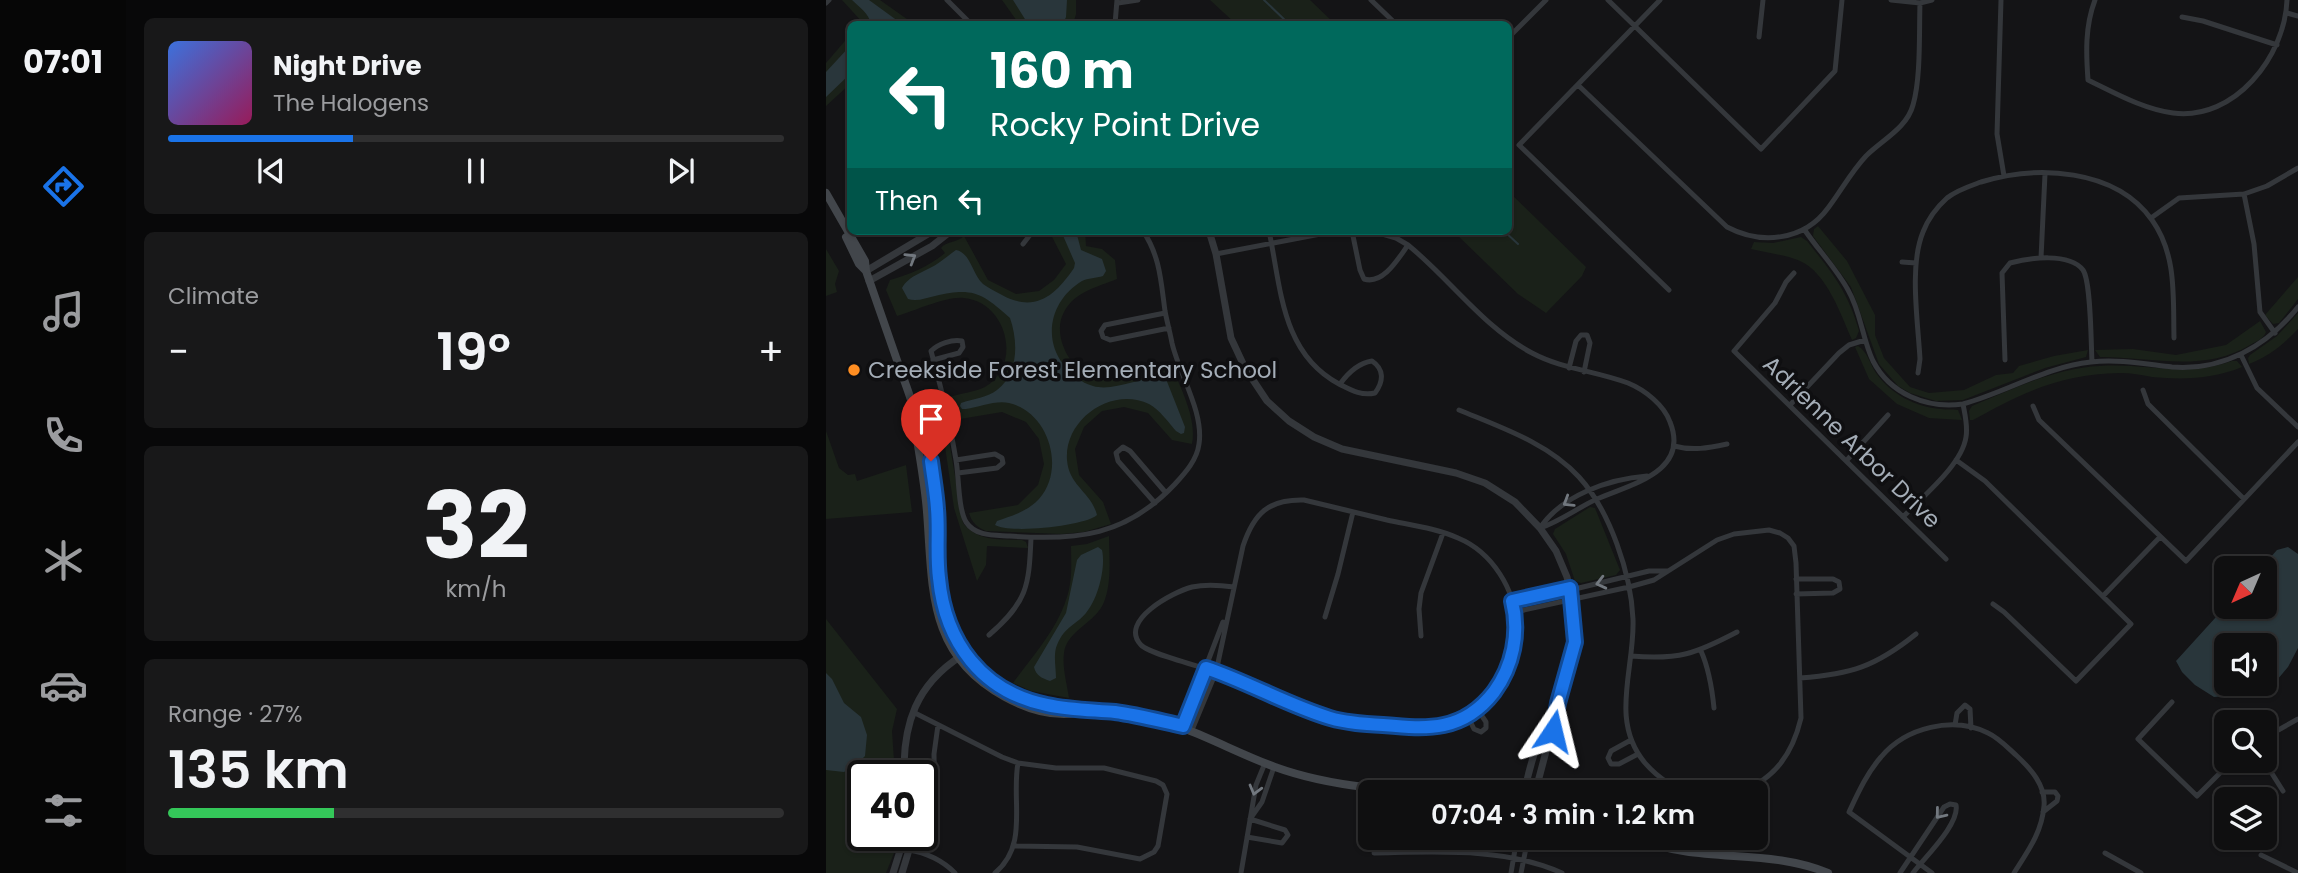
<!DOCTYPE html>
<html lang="en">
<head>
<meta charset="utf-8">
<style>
  body { margin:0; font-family:Poppins,sans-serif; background:#181819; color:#f1f3f6; height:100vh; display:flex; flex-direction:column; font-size:26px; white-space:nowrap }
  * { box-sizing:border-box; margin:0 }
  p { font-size:23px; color:#9b9c9f }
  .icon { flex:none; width:38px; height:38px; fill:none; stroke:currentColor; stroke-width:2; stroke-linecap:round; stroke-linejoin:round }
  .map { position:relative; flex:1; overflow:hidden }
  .sheet { display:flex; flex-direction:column; gap:18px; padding:18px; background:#080809; width:700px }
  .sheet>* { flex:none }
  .hud { position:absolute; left:21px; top:21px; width:665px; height:214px; border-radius:10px; box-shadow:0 2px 5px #0004,0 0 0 2px #2f2f30; background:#00695c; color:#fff; overflow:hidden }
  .needle { width:46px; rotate:224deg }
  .buttons { position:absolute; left:1388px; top:556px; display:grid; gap:14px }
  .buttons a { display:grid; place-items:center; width:63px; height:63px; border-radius:10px; background:#0f0f10; box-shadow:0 2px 5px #0004,0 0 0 2px #2f2f30; font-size:35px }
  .speed { position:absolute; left:21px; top:760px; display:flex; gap:14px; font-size:35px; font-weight:700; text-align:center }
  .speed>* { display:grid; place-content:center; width:91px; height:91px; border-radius:50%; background:#0f0f10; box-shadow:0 2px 5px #0004,0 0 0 2px #2f2f30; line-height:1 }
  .speed .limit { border:4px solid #111; border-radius:10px; background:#fff; color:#111 }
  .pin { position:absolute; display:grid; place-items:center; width:60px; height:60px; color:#fff; margin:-72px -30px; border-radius:50% 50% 50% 0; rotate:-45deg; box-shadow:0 0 7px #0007 }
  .pin .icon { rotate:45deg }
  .me { position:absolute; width:77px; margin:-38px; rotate:10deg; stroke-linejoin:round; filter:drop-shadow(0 0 5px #0008) }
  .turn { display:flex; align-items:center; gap:24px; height:147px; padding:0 28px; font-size:32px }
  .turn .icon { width:91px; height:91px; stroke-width:2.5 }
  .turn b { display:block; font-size:49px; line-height:60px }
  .then { display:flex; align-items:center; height:66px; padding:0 28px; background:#0003; gap:14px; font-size:26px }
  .big { font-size:52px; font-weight:600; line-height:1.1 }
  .sheet .card { flex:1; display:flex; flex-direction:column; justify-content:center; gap:10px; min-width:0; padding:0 24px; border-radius:10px; background:#181819 }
  .sheet .dial { align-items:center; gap:0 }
  .dial b { font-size:91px; line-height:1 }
  .song { display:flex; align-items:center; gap:21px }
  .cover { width:84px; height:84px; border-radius:10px; background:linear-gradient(135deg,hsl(220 70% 55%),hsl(330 70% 35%)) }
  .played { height:7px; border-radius:4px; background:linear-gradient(90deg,#1a73e8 30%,#2f2f30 30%) }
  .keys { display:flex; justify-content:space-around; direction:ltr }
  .heat { display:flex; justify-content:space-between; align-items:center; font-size:38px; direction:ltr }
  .charge { height:10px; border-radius:5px; background:linear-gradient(90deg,#34c759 27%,#2f2f30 0) }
  .trip { position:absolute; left:532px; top:780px; width:410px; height:70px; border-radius:10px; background:#0f0f10; box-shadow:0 2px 5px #0004,0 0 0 2px #2f2f30; font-weight:600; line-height:70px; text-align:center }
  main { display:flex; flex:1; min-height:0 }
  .tab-bar { display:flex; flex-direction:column; width:126px; justify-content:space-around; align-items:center; background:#060606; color:#9b9c9f }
  .tab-bar .icon { width:49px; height:49px }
  .tab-bar .current { color:#1a73e8 }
  .tab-bar b { font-size:32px; color:#f1f3f6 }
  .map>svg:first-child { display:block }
  .green { fill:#1a2119 }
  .water { fill:#29363b; fill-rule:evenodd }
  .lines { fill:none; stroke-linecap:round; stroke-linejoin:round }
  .stream { stroke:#29363b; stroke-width:2 }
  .minor { stroke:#34373b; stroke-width:5 }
  .tertiary { stroke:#34373b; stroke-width:7 }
  .secondary { stroke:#42464b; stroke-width:8 }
  .oneway { stroke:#72787f }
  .route-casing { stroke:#114b97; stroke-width:18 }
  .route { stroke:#1a73e8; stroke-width:12 }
  .poi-dot { fill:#ff8e22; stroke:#0f0f11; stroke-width:2.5 }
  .labels { text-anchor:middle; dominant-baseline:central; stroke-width:7; stroke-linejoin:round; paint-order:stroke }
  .poi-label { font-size:23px; fill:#a4adb7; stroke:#0f0f11; text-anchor:start }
  .street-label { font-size:23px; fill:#a4adb7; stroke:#0f0f11 }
</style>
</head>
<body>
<main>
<nav class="tab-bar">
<b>07:01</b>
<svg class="icon current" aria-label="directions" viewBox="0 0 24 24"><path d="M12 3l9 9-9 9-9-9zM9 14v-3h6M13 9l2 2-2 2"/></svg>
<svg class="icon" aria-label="music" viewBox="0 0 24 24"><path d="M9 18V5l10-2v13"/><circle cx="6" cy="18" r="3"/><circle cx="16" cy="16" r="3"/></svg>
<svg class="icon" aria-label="phone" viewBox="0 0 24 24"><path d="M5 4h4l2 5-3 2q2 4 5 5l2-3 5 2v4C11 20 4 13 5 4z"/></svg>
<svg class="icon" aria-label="climate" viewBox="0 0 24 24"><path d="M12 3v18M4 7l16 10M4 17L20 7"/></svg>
<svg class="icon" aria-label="car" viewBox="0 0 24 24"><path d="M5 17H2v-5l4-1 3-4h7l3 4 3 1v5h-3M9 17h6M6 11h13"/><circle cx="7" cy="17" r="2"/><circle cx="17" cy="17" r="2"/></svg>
<svg class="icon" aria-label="filters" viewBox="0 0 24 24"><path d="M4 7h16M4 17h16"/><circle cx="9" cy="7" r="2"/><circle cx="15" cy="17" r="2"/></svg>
</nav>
<section class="sheet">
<div class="card">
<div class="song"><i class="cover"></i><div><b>Night Drive</b><p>The Halogens</p></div></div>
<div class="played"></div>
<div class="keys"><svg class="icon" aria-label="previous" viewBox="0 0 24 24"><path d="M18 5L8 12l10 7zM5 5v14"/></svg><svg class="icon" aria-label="pause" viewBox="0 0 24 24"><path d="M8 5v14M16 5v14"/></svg><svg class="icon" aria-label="next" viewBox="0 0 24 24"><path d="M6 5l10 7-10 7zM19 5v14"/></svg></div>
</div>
<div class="card"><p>Climate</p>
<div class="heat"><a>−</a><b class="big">19°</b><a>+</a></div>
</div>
<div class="card dial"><b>32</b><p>km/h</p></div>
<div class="card"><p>Range · 27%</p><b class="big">135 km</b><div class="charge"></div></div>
</section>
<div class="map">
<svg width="1472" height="873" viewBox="0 0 1472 873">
  <rect width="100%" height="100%" fill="#141416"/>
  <!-- green -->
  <path class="green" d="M16 0H54L88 24H36L37 23Z
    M176 0H250V14L247 24H193Z
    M384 0H484L509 24H410Z
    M24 35V84L0 106V63Z
    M683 192 760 267 756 276 720 313 692 294 627 231H682Z
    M992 226 1021 261 1049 315V335L1058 358 1084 387 1103 393 1138 390 1170 375 1187 373 1193 366 1228 356 1262 350 1260 357 1219 368 1137 400 1110 401 1084 393 1072 386 1053 364 1025 287 987 236 988 229Z
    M223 231H259L260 246 276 249 289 260 291 279C272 287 249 291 238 312 224 337 248 379 278 380 284 380 292 377 299 376 315 373 330 370 346 366 355 390 371 418 366 444L346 440 322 413 298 407 276 411 258 427 249 449 253 475 277 502 285 524 258 532 236 534 160 531C151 527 146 523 143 513L192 505 212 485 218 464 213 439 200 422 176 412 128 420 122 397C133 394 149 392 159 387 197 365 181 302 138 298 120 296 89 311 71 316L60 290 64 280C85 274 102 267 119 253L115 248C120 241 131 243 138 236L162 280 190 294 213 291 228 280 240 264Z
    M975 237 981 241C1005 271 1023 293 1033 331L1030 338 1026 340C1015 315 1001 273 974 261 960 255 941 253 925 249L928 242 947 243Z
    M0 249 13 271 9 284 11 292 0 296Z
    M1472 277V299L1453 323 1447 324 1439 315Z
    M1472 313V329C1458 344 1442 357 1423 364L1422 358 1424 355 1451 336Z
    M1434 321 1440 332C1437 339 1431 341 1424 345 1378 373 1325 357 1274 357L1269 350 1307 349 1350 355 1400 345Z
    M1032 346C1041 351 1044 364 1050 373 1065 394 1089 407 1115 409 1121 410 1126 409 1132 410L1136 420 1103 418 1071 404 1043 379 1029 347Z
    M1406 361H1411L1416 367C1387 379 1358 380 1326 377 1316 375 1305 373 1294 373 1236 374 1197 392 1147 420H1144L1143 411 1146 406C1187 389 1229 368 1274 366 1323 363 1357 378 1406 361Z
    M113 418H117L120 423 137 523C152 542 174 539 196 540L200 542 202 548 161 546 160 565 151 581 128 508 116 426 103 427V421Z
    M0 431 13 468 22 475 29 474 31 481 80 465 86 512 0 519Z
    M764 507 769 508 794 570 790 575 755 583 749 581 740 554 727 534 729 529Z
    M283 536C283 558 286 582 278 602 270 623 241 630 238 653 236 667 241 684 243 698L205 691 187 683C209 653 238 622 244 584 246 571 245 558 245 546L261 544Z
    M0 619 71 709 66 731 69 775H37V835H72L68 853 60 873H0Z"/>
  <!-- water -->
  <path class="water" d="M26 0H43L76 24H44C45 15 33 7 26 0Z
    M187 0H241L240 17 237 24H202Z
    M24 46V74L0 97V72Z
    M235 231H250L255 250 276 259 280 271 277 276C270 278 262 278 256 281 226 299 216 336 237 364 245 374 255 383 267 386 290 393 323 372 340 379L359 427 358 433 355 434 350 431C342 422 334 410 323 404 286 386 238 419 241 460 243 486 265 492 271 515 259 526 184 534 169 525L171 521C186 516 202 511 213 499 240 469 223 412 183 403 170 400 153 407 140 409H136L134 406 135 403C147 399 162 397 171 390 193 373 192 341 184 318 156 293 147 287 109 296 100 298 91 302 82 299L76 288C83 275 99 272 111 264 117 260 123 255 130 250 145 253 146 274 157 284 162 288 169 291 176 295 209 313 229 296 248 268L249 263Z
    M272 547 276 550C280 568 272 599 260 613 249 626 239 626 231 645 227 654 230 668 230 678L224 681C216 678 210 676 208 667L240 613 251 560 255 555Z
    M1462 547 1472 554V648L1462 667 1451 680 1437 690 1415 695 1388 697 1369 685 1356 672 1350 661 1400 606 1438 607V569H1434L1451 550ZM1400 646H1438V684H1400Z
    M0 673 6 679 18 703 35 717 41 735 39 756 31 764 18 772 0 770Z"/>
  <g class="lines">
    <!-- stream -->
    <path class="stream" d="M438 0 463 24
      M678 231 692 244"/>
    <!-- minor -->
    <path class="minor" d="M121 0 145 24
      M545 0 570 24
      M782 0 935 149 1009 71 1016 0
      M834 0 693 145 843 290
      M1065 0 1094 3 1106 0
      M1175 0 1171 134 1178 176
      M1269 0C1259 26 1260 53 1262 80 1289 93 1317 109 1347 113 1409 121 1459 56 1461 0
      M0 3 3 0
      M292 3 312 0
      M1461 13 1472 16
      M1356 17 1377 21 1451 45
      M289 24 291 0
      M933 37 937 0
      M682 38 720 0
      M752 85 901 227C935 245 978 241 1002 208 1015 191 1025 172 1040 156 1056 140 1081 128 1087 105 1095 78 1093 32 1094 3
      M1418 194 1428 244 1434 312 1449 333
      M1325 218 1353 198 1418 194 1441 186 1472 168
      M978 229C992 250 1010 268 1022 290 1035 312 1036 338 1047 361 1064 394 1101 409 1137 404 1181 392 1219 367 1265 362 1292 359 1319 364 1346 367 1397 371 1441 346 1472 307
      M443 231C455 287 455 353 513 384 525 390 535 396 549 393 558 381 558 369 546 361 532 363 522 373 514 384
      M526 231 534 270 538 279C557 285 572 259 582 245
      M546 231 570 238 582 245C624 279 657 327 706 353 736 369 770 371 802 383 819 390 838 405 844 422 864 472 805 484 771 499 751 508 735 521 714 528
      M197 244 207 231
      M390 254 510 231
      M1215 258 1219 174
      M1076 262 1090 263
      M968 273 960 282 949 303 908 351 1120 559
      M339 313 279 325 275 331 277 337 284 340 343 328
      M1415 355 1431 388 1472 427
      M107 360 133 353 137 347 136 341C126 339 112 344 105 351 115 387 124 424 130 460 133 477 132 508 140 522 150 537 169 535 184 536 251 541 300 536 349 484 359 473 371 460 373 444 378 412 353 374 346 343 344 332 341 322 339 311 335 282 334 256 317 231
      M1179 360 1176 273 1184 263C1203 258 1243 252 1257 270 1265 281 1265 344 1266 362
      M743 368 750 341 755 335H761L764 343 758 372
      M1092 373 1094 359C1092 322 1083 266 1097 232 1102 219 1111 207 1121 198 1131 190 1144 186 1155 182 1211 165 1289 168 1326 220 1351 255 1347 297 1348 338
      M1317 390 1322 404 1418 499
      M964 405 1013 353 1023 345 1039 340
      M1207 406 1213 420 1360 561 1472 442
      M88 410 118 402
      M633 410C674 427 722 443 753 477 784 511 805 574 807 619 809 669 783 720 819 763 832 778 849 789 868 793
      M91 421 120 413
      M848 446C867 451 882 448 901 444
      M130 460 169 454 176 458 177 463 171 468 132 473
      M1021 460 1062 415
      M1130 460 1159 481 1305 624 1250 681 1178 612 1167 604
      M329 503 292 461 290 453 297 447 304 451 340 493
      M1077 517C1096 497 1136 465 1140 437 1142 426 1139 415 1137 404
      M714 528C736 495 783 479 821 476
      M970 594 1007 593 1014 589 1013 582 1007 579H970
      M1277 596 1334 537
      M686 601 744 588H753L823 571H841
      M689 612 803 587 828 580 891 540 908 534 943 530 954 533 962 538 968 546 970 563 975 718C966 756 945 785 905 793
      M499 617 512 574 527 512
      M163 635C201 602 203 587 205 538
      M595 636 593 609 595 593 617 533
      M875 651C883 669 886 688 888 708
      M805 656C853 660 869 654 911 632
      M974 678C1025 674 1049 667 1090 634
      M1346 702 1312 739 1371 796 1406 761
      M87 712 176 757 192 763 230 768H278L330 781 337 785 341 794 332 846 328 852 314 859 251 847 188 846
      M642 717 648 729 655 732 660 728V722L652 710
      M1129 725 1131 713 1139 705 1144 709 1145 728
      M357 726 397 622
      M366 730 390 672 417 546C428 513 443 499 478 500 506 507 533 513 561 520 584 525 610 528 632 538 666 552 690 590 690 626 690 643 685 657 679 672 655 727 612 729 560 725 542 724 525 723 507 719 473 710 443 690 410 678 392 671 324 655 315 645 292 621 347 592 366 587 380 584 393 585 408 587
      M1438 738 1472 719
      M805 740 785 751 782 758 785 764H793L812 754
      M1438 761 1457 791
      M1216 792H1229L1232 796 1231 801 1217 812
      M424 819 436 802 448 767
      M421 837 456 843 462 835 459 830 424 819
      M83 850C101 853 116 860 129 873
      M99 853 109 819 108 754 112 725
      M548 853C610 852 678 847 736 873
      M1279 853 1315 873
      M1435 855 1472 873
      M169 873C203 845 185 801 192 763
      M415 873 430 785 439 763
      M685 873 691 838
      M695 873 702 838
      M1074 873 1118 807 1124 804 1130 805C1134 824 1098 858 1087 873
      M1106 873 1023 812C1032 793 1041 773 1055 757 1080 727 1127 716 1162 733 1173 738 1182 748 1191 756 1205 769 1220 786 1218 806 1216 832 1202 851 1188 873"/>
    <!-- tertiary -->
    <path class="tertiary" d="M383 231 390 254 405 338 419 368 441 401 463 421 488 437 516 449 630 473 659 483 689 502 714 528 730 551 741 577 746 599 749 642 709 793
      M40 271 107 231
      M43 281 106 246 125 231
      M78 775C77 724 90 685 135 656
      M698 793C705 761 713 734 729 706
      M67 873 79 835
      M76 873 83 850 81 835"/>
    <!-- secondary -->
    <path class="secondary" d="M0 193 39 261 40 271C51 302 62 334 73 366 79 383 86 400 90 417 91 423 89 427 90 433 94 459 99 485 101 512 107 588 101 655 179 697 201 709 226 717 251 713
      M20 237 33 264 40 271
      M91 421C99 430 100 439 103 450 107 469 110 489 111 508 114 545 108 583 122 618 133 648 149 672 175 689 219 716 272 707 320 717 366 727 405 751 449 767 507 788 571 791 632 793
      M812 838C872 865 941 847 1002 873"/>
  </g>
  <!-- one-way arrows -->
  <defs><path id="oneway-chevron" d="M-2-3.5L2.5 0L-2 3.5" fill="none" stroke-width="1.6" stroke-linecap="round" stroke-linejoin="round" transform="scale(1.75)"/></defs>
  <g class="oneway">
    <use href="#oneway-chevron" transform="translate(85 258) rotate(-31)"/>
    <use href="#oneway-chevron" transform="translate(742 502) rotate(148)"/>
    <use href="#oneway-chevron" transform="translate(775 583) rotate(166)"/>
    <use href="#oneway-chevron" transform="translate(429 790) rotate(105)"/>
    <use href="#oneway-chevron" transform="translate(1114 814) rotate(129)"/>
  </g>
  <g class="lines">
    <defs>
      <path id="route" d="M105 461C107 477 110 493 111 509 113 531 110 555 113 578 119 642 156 692 221 705 244 710 266 710 289 712 312 715 334 721 357 726L380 668C422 682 461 705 504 718 521 723 539 724 557 725 602 729 637 732 668 692 687 666 694 633 686 601L744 588 749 642 732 703 727 731"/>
    </defs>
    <!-- route casing -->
    <use href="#route" class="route-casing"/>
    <!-- route -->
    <use href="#route" class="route"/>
  </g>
  <!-- markers -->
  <circle class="poi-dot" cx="28" cy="370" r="7"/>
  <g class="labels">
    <!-- poi labels -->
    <g class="poi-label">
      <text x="42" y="370">Creekside Forest Elementary School</text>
    </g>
    <!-- street labels -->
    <g class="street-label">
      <text transform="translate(1026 442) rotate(44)">Adrienne Arbor Drive</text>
    </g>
  </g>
</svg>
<div class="buttons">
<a><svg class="needle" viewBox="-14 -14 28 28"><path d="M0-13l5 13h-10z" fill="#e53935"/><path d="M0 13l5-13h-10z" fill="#9b9c9f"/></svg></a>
<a><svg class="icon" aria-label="sound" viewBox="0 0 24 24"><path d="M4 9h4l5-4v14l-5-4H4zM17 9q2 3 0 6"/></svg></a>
<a><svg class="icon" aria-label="search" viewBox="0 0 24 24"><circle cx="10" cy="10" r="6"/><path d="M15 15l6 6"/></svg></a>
<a><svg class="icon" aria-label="layers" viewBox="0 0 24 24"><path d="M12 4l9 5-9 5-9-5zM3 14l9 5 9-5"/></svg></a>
</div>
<div class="speed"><div class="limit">40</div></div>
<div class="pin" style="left:105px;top:461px;background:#d93025"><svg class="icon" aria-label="arrive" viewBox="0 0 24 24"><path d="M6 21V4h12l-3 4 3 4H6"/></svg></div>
<svg class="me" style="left:727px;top:731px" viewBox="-20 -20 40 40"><path d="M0-17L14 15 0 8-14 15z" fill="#1a73e8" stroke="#fff" stroke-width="4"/></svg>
<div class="trip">07:04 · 3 min · 1.2 km</div>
<div class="hud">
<div class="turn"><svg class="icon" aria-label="left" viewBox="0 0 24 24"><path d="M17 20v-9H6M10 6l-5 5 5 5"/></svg><div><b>160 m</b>Rocky Point Drive</div></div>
<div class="then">Then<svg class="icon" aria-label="left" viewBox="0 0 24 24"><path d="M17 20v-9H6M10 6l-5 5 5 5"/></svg></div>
</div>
</div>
</main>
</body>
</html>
